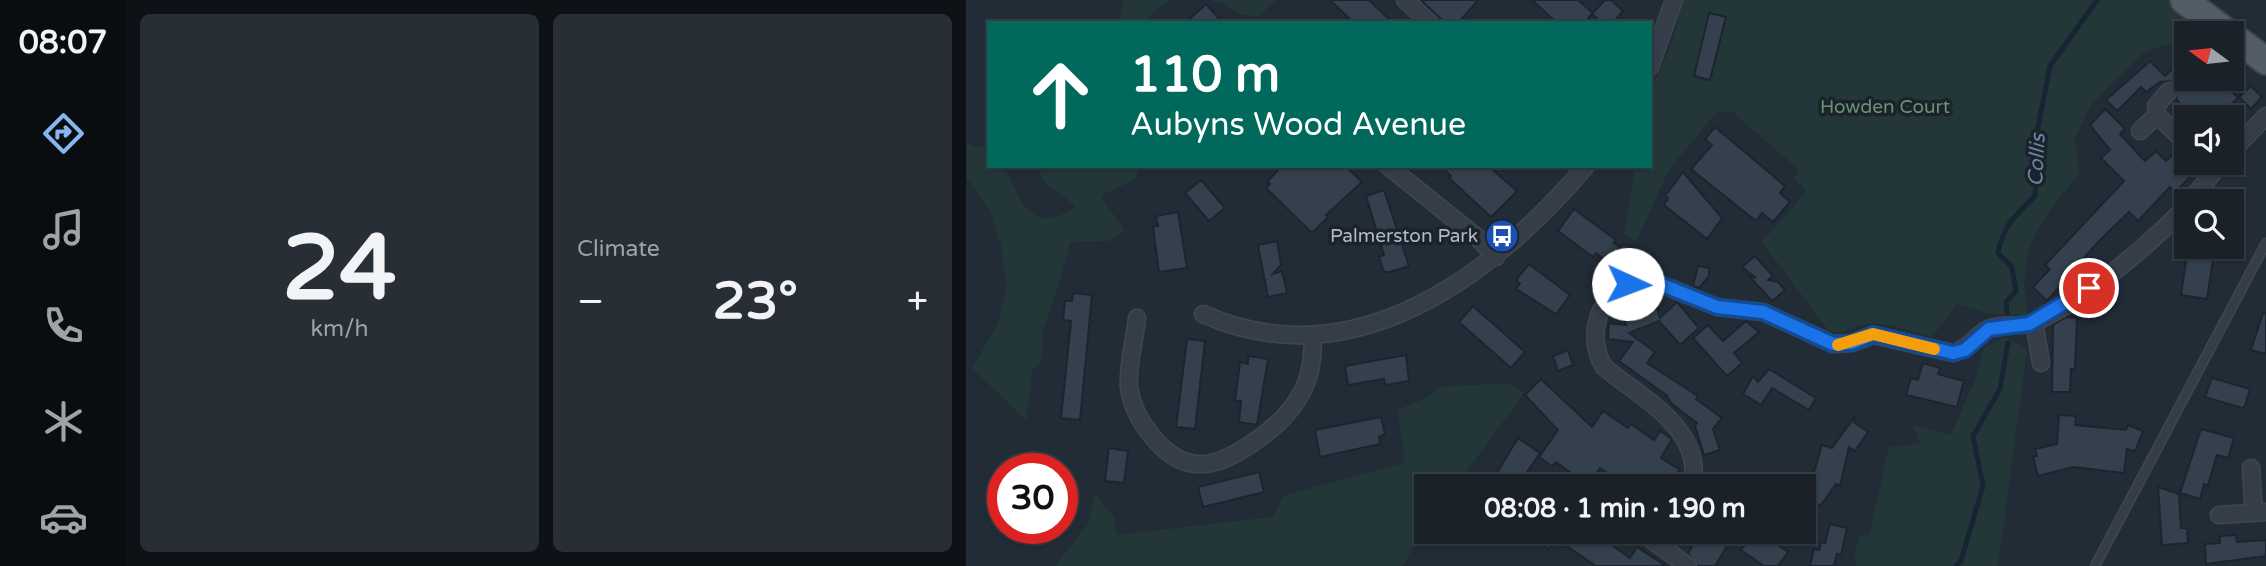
<!DOCTYPE html>
<html lang="en">
<head>
<meta charset="utf-8">
<style>
  body { margin:0; font-family:"Varela Round",sans-serif; background:#272e35; color:#f1f3f6; height:100vh; display:flex; flex-direction:column; font-size:26px; white-space:nowrap }
  * { box-sizing:border-box; margin:0 }
  p { font-size:23px; color:#9fa3a8 }
  .icon { flex:none; width:38px; height:38px; fill:none; stroke:currentColor; stroke-width:2; stroke-linecap:round; stroke-linejoin:round }
  .map { position:relative; flex:1; overflow:hidden }
  .side { display:flex; flex-direction:column; gap:14px; padding:14px; background:#0e1217; width:840px }
  .side>* { flex:none }
  .top-card { position:absolute; left:21px; top:21px; width:665px; height:147px; border-radius:0px; box-shadow:0 2px 5px #0004,0 0 0 2px #383e46; background:#00695c; color:#fff; overflow:hidden }
  .needle { width:46px; rotate:285deg }
  .controls { position:absolute; left:1208px; top:21px; display:grid; gap:14px }
  .controls a { display:grid; place-items:center; width:70px; height:70px; border-radius:0px; background:#1a2129; box-shadow:0 2px 5px #0004,0 0 0 2px #383e46; font-size:35px }
  .speed { position:absolute; left:21px; top:453px; display:flex; gap:14px; font-size:35px; font-weight:700; text-align:center }
  .speed>* { display:grid; place-content:center; width:91px; height:91px; border-radius:50%; background:#1a2129; box-shadow:0 2px 5px #0004,0 0 0 2px #383e46; line-height:1 }
  .speed .limit { border:10px solid #d22; background:#fff; color:#111 }
  .pin { position:absolute; display:grid; place-items:center; width:60px; height:60px; color:#fff; margin:-30px; border:4px solid #fff; border-radius:50%; box-shadow:0 2px 7px #0007 }
  .me { position:absolute; width:77px; margin:-38px; rotate:92deg; stroke-linejoin:round; filter:drop-shadow(0 0 5px #0008) }
  .turn { display:flex; align-items:center; gap:24px; height:147px; padding:0 28px; font-size:32px }
  .turn .icon { width:91px; height:91px; stroke-width:2.5 }
  .turn b { display:block; font-size:49px; line-height:60px }
  .big { font-size:52px; font-weight:800; line-height:1.1 }
  .side .card { flex:1; display:flex; flex-direction:column; justify-content:center; gap:10px; min-width:0; padding:0 24px; border-radius:10px; background:#272e35 }
  .side .dial { align-items:center; gap:0 }
  .dial b { font-size:91px; line-height:1 }
  .heat { display:flex; justify-content:space-between; align-items:center; font-size:38px; direction:ltr }
  .side .tiles { flex:1; display:grid; gap:14px; grid-template-columns:repeat(2,1fr) }
  .trip { position:absolute; left:448px; top:474px; width:402px; height:70px; border-radius:0px; background:#1a2129; box-shadow:0 2px 5px #0004,0 0 0 2px #383e46; font-weight:800; line-height:70px; text-align:center }
  main { display:flex; flex:1; min-height:0 }
  .tabs { display:flex; flex-direction:column; width:126px; justify-content:space-around; align-items:center; background:#0a0d10; color:#9fa3a8 }
  .tabs .icon { width:49px; height:49px }
  .tabs .current { color:#87b6f2 }
  .tabs b { font-size:32px; color:#f1f3f6 }
  .map>svg:first-child { display:block }
  .green { fill:#243738 }
  .lines { fill:none; stroke-linecap:round; stroke-linejoin:round }
  .stream { stroke:#162434; stroke-width:5 }
  .building { fill:#34404e; stroke:#1c252e; stroke-width:2 }
  .service-casing { stroke:#3e4751; stroke-width:11 }
  .minor-casing { stroke:#3e4751; stroke-width:19 }
  .primary-casing { stroke:#3e4751; stroke-width:30 }
  .service { stroke:#353e48; stroke-width:8 }
  .minor { stroke:#353e48; stroke-width:16 }
  .primary { stroke:#535d68; stroke-width:26 }
  .route-casing { stroke:#114b97; stroke-width:18 }
  .route { stroke:#1a73e8; stroke-width:12 }
  .slow { stroke:#f59e0b; stroke-width:12 }
  .labels { text-anchor:middle; dominant-baseline:central; stroke-width:7; stroke-linejoin:round; paint-order:stroke }
  .park-label { font-size:19px; fill:#689370; stroke:#1a232c }
  .poi-label { font-size:19px; fill:#b0b9c4; stroke:#1a232c; text-anchor:end }
  .water-label { font-size:21px; font-style:italic; fill:#6a85a2; stroke:#1a232c }
</style>
</head>
<body>
<main>
<nav class="tabs">
<b>08:07</b>
<svg class="icon current" aria-label="directions" viewBox="0 0 24 24"><path d="M12 3l9 9-9 9-9-9zM9 14v-3h6M13 9l2 2-2 2"/></svg>
<svg class="icon" aria-label="music" viewBox="0 0 24 24"><path d="M9 18V5l10-2v13"/><circle cx="6" cy="18" r="3"/><circle cx="16" cy="16" r="3"/></svg>
<svg class="icon" aria-label="phone" viewBox="0 0 24 24"><path d="M5 4h4l2 5-3 2q2 4 5 5l2-3 5 2v4C11 20 4 13 5 4z"/></svg>
<svg class="icon" aria-label="climate" viewBox="0 0 24 24"><path d="M12 3v18M4 7l16 10M4 17L20 7"/></svg>
<svg class="icon" aria-label="car" viewBox="0 0 24 24"><path d="M5 17H2v-5l4-1 3-4h7l3 4 3 1v5h-3M9 17h6M6 11h13"/><circle cx="7" cy="17" r="2"/><circle cx="17" cy="17" r="2"/></svg>
</nav>
<section class="side">
<div class="tiles">
<div class="card dial"><b>24</b><p>km/h</p></div>
<div class="card"><p>Climate</p>
<div class="heat"><a>−</a><b class="big">23°</b><a>+</a></div>
</div>
</div>
</section>
<div class="map">
<svg width="1300" height="566" viewBox="0 0 1300 566">
  <rect width="100%" height="100%" fill="#222c37"/>
  <!-- green -->
  <path class="green" d="M158 0H206L189 10 178 23H153Z
    M244 0H310L293 16 276 15 258 4Z
    M717 0H1202L1239 27 1231 33H1220V38L1177 53 1124 106 1109 138 1113 174C1073 222 1049 250 1062 316L1020 313 991 304 966 337C947 331 926 323 905 324 888 324 880 336 862 330L796 242 841 191 828 178 833 170 767 112H751L703 169 670 242 658 234 670 166H684V92L708 38Z
    M0 141 7 147H23V166H38C55 202 67 238 110 206L78 182 73 169 75 166H174L168 180 134 196 159 230 143 241 104 242 94 282 77 330 75 363 67 368 60 420 6 368 32 324 41 286 35 246 24 210 0 177Z
    M1039 337 1061 350 1032 566H890L889 551 894 535H903L923 447 954 444 948 425 985 435 1010 378 1018 348Z
    M543 383 558 393 490 486H460V528L436 566H89L123 523 128 493 148 517 151 535 306 517 319 495 439 463 432 410 464 396 471 387Z"/>
  <g class="lines">
    <!-- stream -->
    <path class="stream" d="M1041 313 1040 302 1050 291 1046 267 1032 253C1039 222 1048 218 1069 196L1072 127 1084 66 1131 0
      M990 566 995 561 1017 486 1007 436 1034 389 1042 343"/>
  </g>
  <!-- building -->
  <path class="building" d="M364 0H403L427 23H388Z
    M455 0H512L492 23H479Z
    M566 0H612L627 13 618 23H591Z
    M639 0H645L657 11 647 23H636L626 14Z
    M240 4 257 23H219Z
    M743 13 760 17 744 80 728 76Z
    M1220 55V79H1253L1272 98 1252 117H1228L1210 99 1213 88 1204 81 1194 82 1180 92 1175 87 1151 111 1140 100 1184 61 1199 76Z
    M1285 86 1296 97 1285 109 1273 97Z
    M1139 109 1159 129 1154 134 1179 161 1190 151 1200 161 1208 153 1227 174 1209 192 1204 187 1172 221 1163 212 1132 242 1081 301 1067 287 1084 269 1079 265 1158 181 1135 158 1144 150 1124 125Z
    M749 127 819 186 814 193 824 202 807 222 796 213 790 221 725 169 746 145 739 139Z
    M316 166H379L396 182 360 215 362 217 346 233 300 188 304 184 301 182Z
    M475 166H522L551 191 525 217 483 178 485 176Z
    M717 172 756 218 741 239 698 205 702 198 699 196Z
    M235 180 259 208 243 221 219 193Z
    M418 190 443 266 424 272H418L413 257 418 255 400 196Z
    M608 209 650 240 648 243 654 247 642 262 630 253 627 257 592 231Z
    M212 212 221 268 193 272 187 227 192 226 190 216Z
    M311 241 315 265 307 274 316 271 321 293 302 297 292 245Z
    M1222 247H1249L1241 299 1215 295Z
    M789 256 807 276 802 280 812 282 819 290 806 301 783 276 790 278 776 267Z
    M563 264 604 295 590 314 550 289 554 283 550 280Z
    M732 266 743 268V276L733 288 727 286Z
    M107 293 126 295 114 420 95 418 105 321 97 320 99 301H106Z
    M680 298 683 306 690 304 694 318 711 302 733 328 714 345 693 321 663 333 689 352 681 363 732 396 730 399 756 418 747 429 754 450 738 455 729 426 731 423 706 404 700 395 653 361 667 342 642 339 643 323 660 325 654 307Z
    M507 306 559 352 545 368 493 322Z
    M1297 313H1300V354L1285 350Z
    M1100 317 1111 318 1109 369H1105L1104 392H1086L1087 325Z
    M780 321 793 332 768 353 776 363 761 376 727 338 742 325 757 341Z
    M221 339 239 341 229 429 210 427Z
    M602 350 607 365 592 371 587 356Z
    M440 355 443 381 419 385 418 379 382 385 379 366Z
    M282 356 302 359 291 425 273 422 275 401H269L274 362 282 364Z
    M957 363 974 368 972 374 998 381 991 407 940 395 945 378 952 380Z
    M803 369 850 398 843 410 806 388 795 405 777 394 787 376 792 382Z
    M1246 378 1284 389 1279 406 1276 408 1239 397Z
    M575 379 626 427 637 411 662 428 665 424 688 440 694 431 706 439 695 458 714 470 703 486H661L634 468 622 485 590 462 586 466 573 457 592 430 559 395Z
    M1093 415 1110 416 1109 425 1160 430 1162 425 1177 431 1169 451 1161 449 1158 473 1107 467 1072 476 1067 457 1071 456 1069 449 1091 444Z
    M889 416 888 422 902 432 889 451 883 447 874 486 870 484 855 505 843 503 846 490 843 489 856 445 866 448Z
    M415 417 419 434 413 437 414 444 354 457 349 430Z
    M1235 429 1268 438 1262 458 1251 455 1242 485 1238 484 1234 499 1214 493Z
    M552 438 574 453 557 478 552 474 544 486H523Z
    M143 448 162 451 158 483 139 481Z
    M293 472 298 492 237 507 232 487Z
    M1192 487 1213 494 1215 528H1221L1222 543 1196 545Z
    M864 524 881 528 875 555 871 554 868 566H844L848 549 853 550 855 542 859 543Z
    M559 532H627L664 558 671 547 700 566H630L590 539 583 549Z
    M735 532 761 546 749 566H732L722 553Z
    M788 532H794L822 552 812 566H798L775 550Z
    M1270 535 1271 542 1300 540V556L1240 564 1239 544 1254 543V536Z"/>
  <g class="lines">
    <defs>
      <path id="service" d="M1129 566 1300 243"/>
      <path id="minor" d="M439 0 464 23
        M684 67 708 0
        M1191 115 1220 143
        M1174 131 1191 115 1190 106 1203 91
        M1265 152 1300 116
        M422 166 513 239 530 257
        M1224 201 1255 163
        M237 314C388 381 526 276 620 166
        M171 318C169 340 161 366 163 388 166 406 174 422 186 436 220 479 254 467 292 439 311 426 328 409 338 388 346 371 347 353 347 335
        M1068 322 1075 363
        M1285 468 1288 513
        M581 485 586 486
        M726 486C739 429 676 399 638 367 616 331 638 279 684 280L751 307 797 312 867 344 886 343 907 335 987 353C1003 349 1008 336 1022 329 1035 323 1052 328 1065 323 1111 307 1187 242 1220 206
        M1253 515 1300 512
        M674 532 690 543 699 532
        M690 543 722 566"/>
      <path id="primary" d="M1218 0 1262 33
        M1265 35 1300 61"/>
    </defs>
    <!-- service casing -->
    <use href="#service" class="service-casing"/>
    <!-- minor casing -->
    <use href="#minor" class="minor-casing"/>
    <!-- primary casing -->
    <use href="#primary" class="primary-casing"/>
    <!-- service -->
    <use href="#service" class="service"/>
    <!-- minor -->
    <use href="#minor" class="minor"/>
    <!-- primary -->
    <use href="#primary" class="primary"/>
  </g>
  <g class="lines">
    <defs>
      <path id="route" d="M662 284 684 280 751 307 797 312 867 344 886 343 907 334 987 353 999 350 1023 329 1063 324 1123 288"/>
    </defs>
    <!-- route casing -->
    <use href="#route" class="route-casing"/>
    <!-- route -->
    <use href="#route" class="route"/>
    <!-- slow -->
    <path class="slow" d="M872 345 907 334 968 349"/>
  </g>
  <!-- icons -->
  <defs>
    <symbol id="bus-disc" viewBox="-11 -11 22 22"><circle r="9.5" fill="#1a4fb4" stroke="#1a232c"/><path d="M-5-6H5V4H4V6H2V4H-2V6H-4V4H-5ZM-3.5-4V0h7V-4ZM-3.5 1.2v1.5H-2V1.2ZM2 1.2v1.5H3.5V1.2Z" fill="#fff"/></symbol>
  </defs>
  <g fill-rule="evenodd">
    <use href="#bus-disc" x="517" y="217" width="38" height="38"/>
  </g>
  <g class="labels">
    <!-- park labels -->
    <g class="park-label">
      <text x="919" y="107">Howden Court</text>
    </g>
    <!-- poi labels -->
    <g class="poi-label">
      <text x="512" y="236">Palmerston Park</text>
    </g>
    <!-- water labels -->
    <g class="water-label">
      <text transform="translate(1071 160) rotate(-87)">Collis</text>
    </g>
  </g>
</svg>
<div class="controls">
<a><svg class="needle" viewBox="-14 -14 28 28"><path d="M0-13l5 13h-10z" fill="#e53935"/><path d="M0 13l5-13h-10z" fill="#9fa3a8"/></svg></a>
<a><svg class="icon" aria-label="sound" viewBox="0 0 24 24"><path d="M4 9h4l5-4v14l-5-4H4zM17 9q2 3 0 6"/></svg></a>
<a><svg class="icon" aria-label="search" viewBox="0 0 24 24"><circle cx="10" cy="10" r="6"/><path d="M15 15l6 6"/></svg></a>
</div>
<div class="speed"><div class="limit">30</div></div>
<div class="pin" style="left:1123px;top:288px;background:#d93025"><svg class="icon" aria-label="arrive" viewBox="0 0 24 24"><path d="M6 21V4h12l-3 4 3 4H6"/></svg></div>
<svg class="me" style="left:662px;top:284px" viewBox="-20 -20 40 40"><circle r="19" fill="#fff"/><path d="M0-13L10 11 0 6-10 11z" fill="#1a73e8"/></svg>
<div class="trip">08:08 · 1 min · 190 m</div>
<div class="top-card">
<div class="turn"><svg class="icon" aria-label="ahead" viewBox="0 0 24 24"><path d="M12 20V5M6 11l6-6 6 6"/></svg><div><b>110 m</b>Aubyns Wood Avenue</div></div>
</div>
</div>
</main>
</body>
</html>
